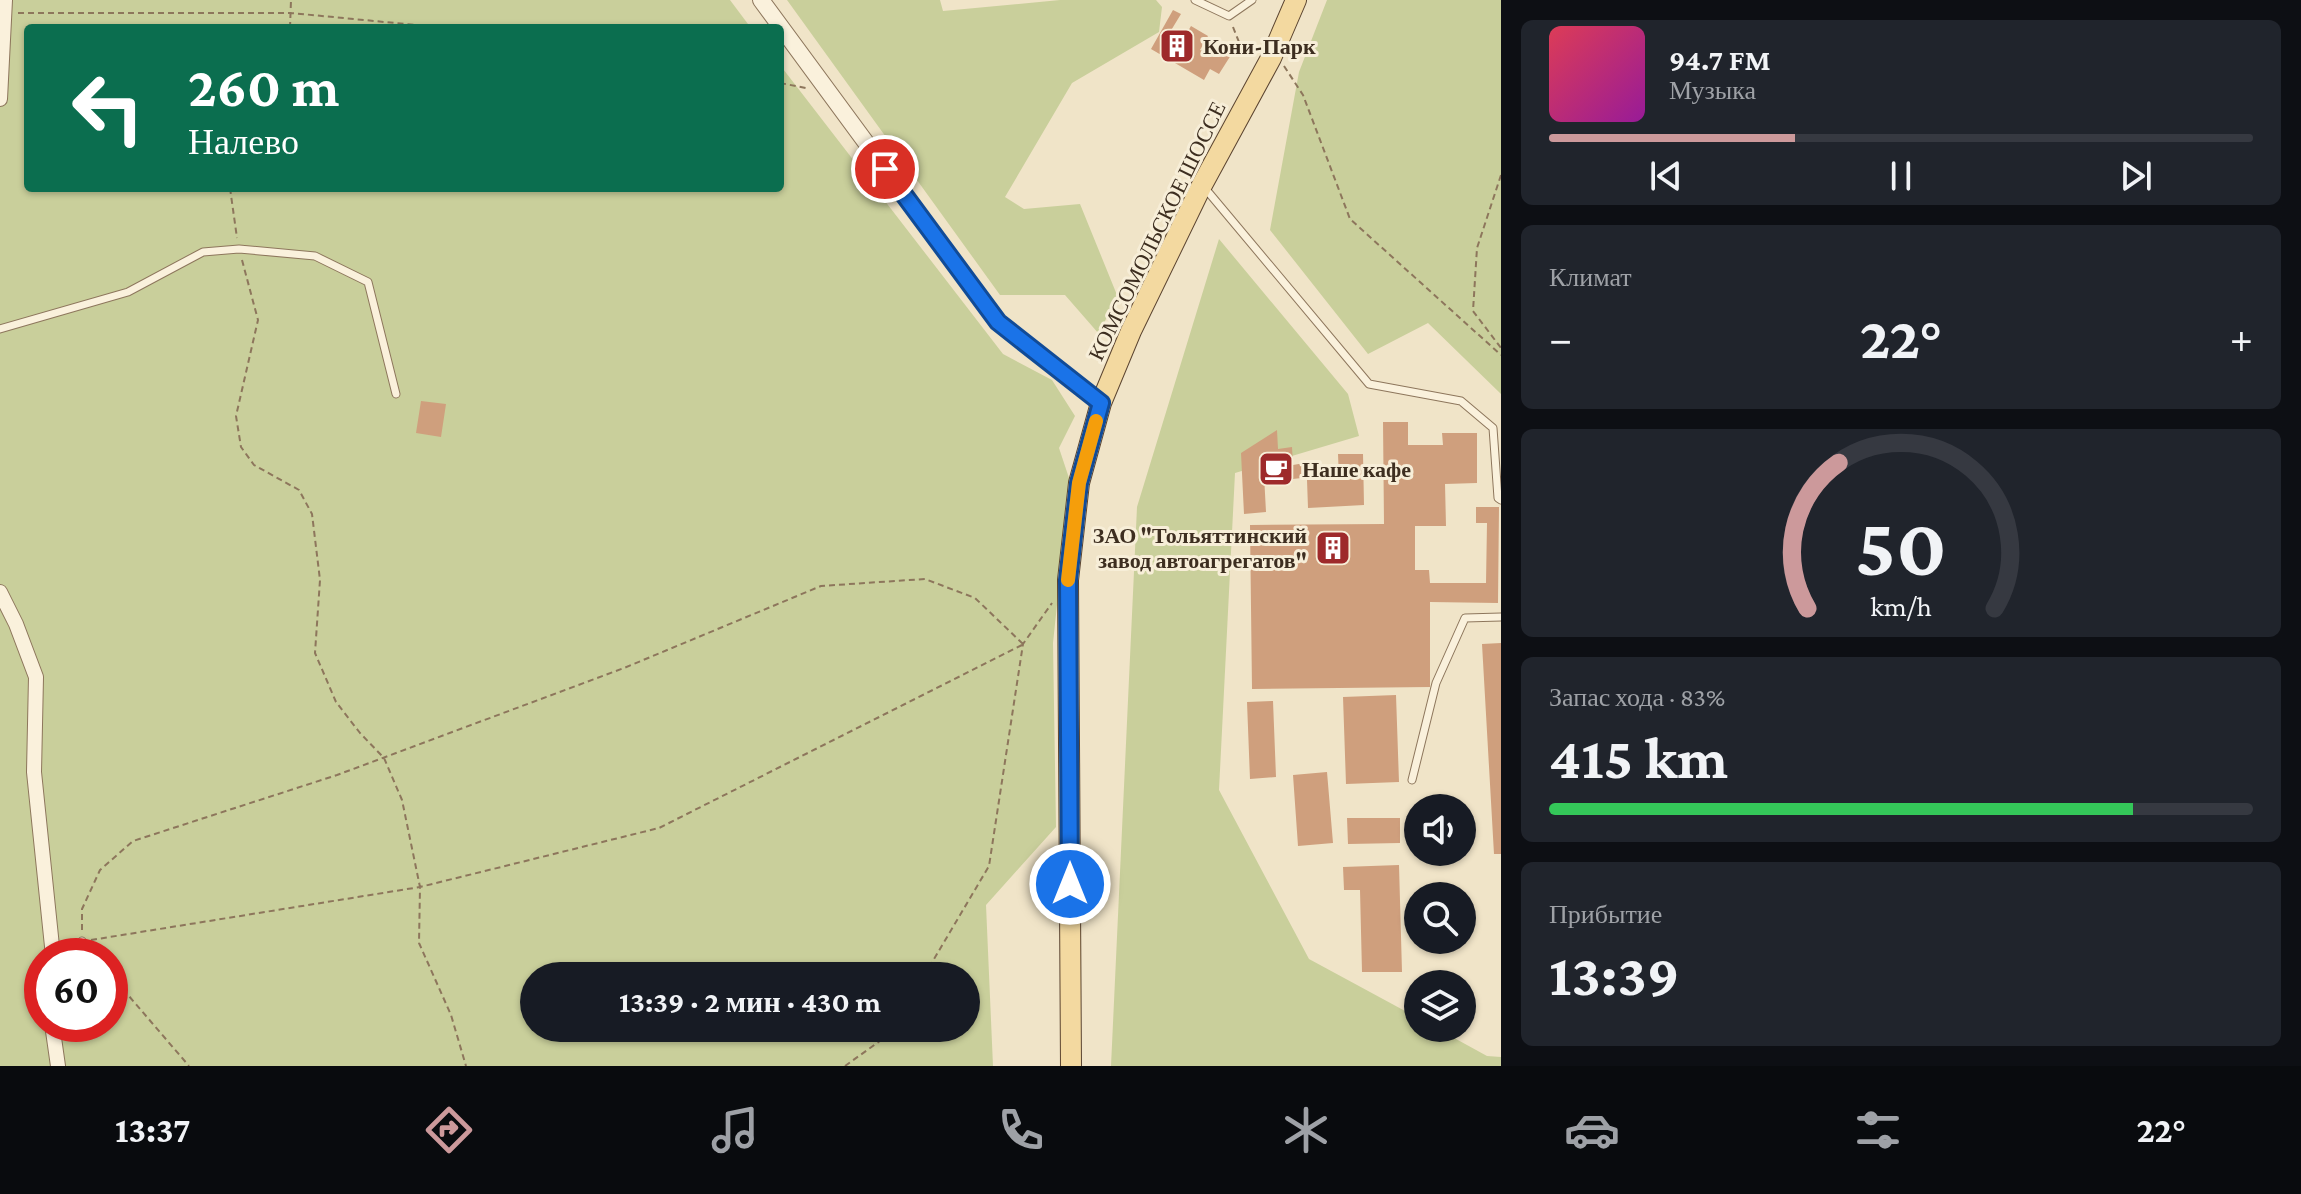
<!DOCTYPE html>
<html lang="ru">
<head>
<meta charset="utf-8">
<style>
  body { margin:0; font-family:"Crimson Pro",serif; background:#20242c; color:#f1f3f6; height:100vh; display:flex; flex-direction:column; font-size:30px; white-space:nowrap }
  * { box-sizing:border-box; margin:0 }
  p { font-size:26px; color:#9ea1a6 }
  .icon { flex:none; width:44px; height:44px; fill:none; stroke:currentColor; stroke-width:2; stroke-linecap:round; stroke-linejoin:round }
  .map { position:relative; flex:1; overflow:hidden }
  .drawer { display:flex; flex-direction:column; gap:20px; padding:20px; background:#0d0f14; width:800px }
  .drawer>* { flex:none }
  .guide { position:absolute; left:24px; top:24px; width:760px; height:168px; border-radius:8px; box-shadow:0 2px 6px #0004; background:#0b6e4f; color:#fff; overflow:hidden }
  .tools { position:absolute; left:1404px; top:794px; display:grid; gap:16px }
  .tools a { display:grid; place-items:center; width:72px; height:72px; border-radius:50%; background:#171b24; box-shadow:0 2px 6px #0004; font-size:40px }
  .speed { position:absolute; left:24px; top:938px; display:flex; gap:16px; font-size:40px; font-weight:700; text-align:center }
  .speed>* { display:grid; place-content:center; width:104px; height:104px; border-radius:50%; background:#171b24; box-shadow:0 2px 6px #0004; line-height:1 }
  .speed .limit { border:12px solid #d22; background:#fff; color:#111 }
  .pin { position:absolute; display:grid; place-items:center; width:68px; height:68px; color:#fff; margin:-34px; border:4px solid #fff; border-radius:50%; box-shadow:0 2px 8px #0007 }
  .me { position:absolute; width:88px; margin:-44px; rotate:0deg; stroke-linejoin:round; filter:drop-shadow(0 0 6px #0008) }
  .turn { display:flex; align-items:center; gap:28px; height:168px; padding:0 32px; font-size:36px }
  .turn .icon { width:104px; height:104px; stroke-width:2.5 }
  .turn b { display:block; font-size:56px; line-height:68px }
  .big { font-size:60px; font-weight:700; line-height:1.1 }
  .drawer .tile { flex:1; display:flex; flex-direction:column; justify-content:center; gap:12px; min-width:0; padding:0 28px; border-radius:12px; background:#20242c }
  .drawer .dial { align-items:center; gap:0 }
  .dial svg { height:208px; overflow:visible; fill:none; stroke:#363941; stroke-width:7; stroke-linecap:round; text-anchor:middle }
  .dial text { fill:#f1f3f6; stroke:none }
  .song { display:flex; align-items:center; gap:24px }
  .cover { width:96px; height:96px; border-radius:12px; background:linear-gradient(135deg,hsl(350 70% 55%),hsl(300 70% 35%)) }
  .played { height:8px; border-radius:4px; background:linear-gradient(90deg,#cc999b 35%,#363941 35%) }
  .keys { display:flex; justify-content:space-around; direction:ltr }
  .heat { display:flex; justify-content:space-between; align-items:center; font-size:44px; direction:ltr }
  .charge { height:12px; border-radius:6px; background:linear-gradient(90deg,#34c759 83%,#363941 0) }
  .trip { position:absolute; left:520px; top:962px; width:460px; height:80px; border-radius:40px; background:#171b24; box-shadow:0 2px 6px #0004; font-weight:700; line-height:80px; text-align:center }
  .tab-bar { display:flex; height:128px; justify-content:space-around; align-items:center; background:#090b0e; color:#9ea1a6 }
  .tab-bar .icon { width:56px; height:56px }
  .tab-bar .current { color:#cc999b }
  .tab-bar b { font-size:36px; color:#f1f3f6 }
  main { display:flex; flex:1; min-height:0 }
  .map>svg:first-child { display:block }
  .green { fill:#c9cf9b; fill-rule:evenodd }
  .building { fill:#cf9f7d }
  .lines { fill:none; stroke-linecap:round; stroke-linejoin:round }
  .service-casing { stroke:#8d765c; stroke-width:9 }
  .minor-casing { stroke:#8d765c; stroke-width:16 }
  .tertiary-casing { stroke:#8d765c; stroke-width:18 }
  .primary-casing { stroke:#5b4430; stroke-width:22 }
  .path { stroke:#8d765c; stroke-width:2; stroke-dasharray:6 4; stroke-linecap:butt }
  .service { stroke:#faf1dc; stroke-width:7 }
  .minor { stroke:#faf1dc; stroke-width:14 }
  .tertiary { stroke:#faf1dc; stroke-width:16 }
  .primary { stroke:#f3d9a0; stroke-width:20 }
  .route-casing { stroke:#114b97; stroke-width:20 }
  .route { stroke:#1a73e8; stroke-width:14 }
  .slow { stroke:#f59e0b; stroke-width:14 }
  .labels { text-anchor:middle; dominant-baseline:central; stroke-width:6; stroke-linejoin:round; paint-order:stroke }
  .poi-label { font-size:22px; font-weight:bold; fill:#3d2e20; stroke:#f7eed8; text-anchor:start }
  .street-label { font-size:22px; fill:#3d2e20; stroke:#f7eed8 }
</style>
</head>
<body>
<main>
<div class="map">
<svg width="1501" height="1066" viewBox="0 0 1501 1066">
  <rect width="100%" height="100%" fill="#f0e4c8"/>
  <!-- green -->
  <path class="green" d="M0 0H730L751 28H28V188H780V65L1003 354 1052 380 1075 416 1059 448 1070 481 1053 643 1056 827 986 905 993 1066H0ZM42 956H110V1024H42ZM534 976H966V1028H534Z
    M787 0H940L943 11 1060 0H1156L1162 7 1159 32 1072 83 1005 197 1024 209 1080 204 1117 295 1099 334 1065 295H1000Z
    M1327 0H1501V394L1428 323 1368 354 1270 230 1299 72Z
    M1219 239 1348 394 1359 436 1235 473 1219 790 1309 959 1418 1018V1028H1436L1487 1056 1501 1057V1066H1111L1137 507Z"/>
  <!-- building -->
  <path class="building" d="M1173 10 1181 14 1167 37 1180 45 1191 26 1208 36 1200 50 1214 57 1219 48 1231 55 1219 74 1210 69 1204 80 1151 49Z
    M421 401 446 404 441 437 416 433Z
    M1383 422H1408V445H1443L1442 433H1477V483L1445 484 1446 526H1415V570H1429L1430 583H1486L1487 523H1476V507H1499L1498 603 1430 602V687L1252 689 1250 525 1384 524Z
    M1277 430 1278 449 1292 447 1293 465 1310 462 1311 477 1274 481 1273 473 1264 475 1266 512 1244 514 1241 453Z
    M1338 454H1363L1364 505 1308 508 1307 480 1339 479Z
    M1501 643V854H1494L1482 644Z
    M1396 695 1399 782 1346 784 1343 697Z
    M1273 701 1276 777 1250 779 1247 702Z
    M1327 772 1333 843 1298 846 1293 775Z
    M1347 818H1400V843L1348 844Z
    M1399 865 1402 972H1362L1360 890H1344L1343 867Z"/>
  <g class="lines">
    <defs>
      <path id="service" d="M1195 0 1229 16 1252 0
        M1204 187 1369 384 1461 401 1493 428 1498 498 1501 500
        M0 329 128 292 203 252 239 249 315 256 368 282 396 394
        M1412 780 1436 683 1465 618 1501 617
        M82 941 84 956
        M52 1024H75"/>
      <path id="minor" d="M0 99 5 0
        M0 592 16 624 36 677 34 772 53 956
        M52 1024 58 1066"/>
      <path id="tertiary" d="M761 0 998 322 1101 403"/>
      <path id="primary" d="M1071 1066 1068 580 1079 483 1101 403 1131 331 1202 185 1271 58 1296 0"/>
    </defs>
    <!-- service casing -->
    <use href="#service" class="service-casing"/>
    <!-- minor casing -->
    <use href="#minor" class="minor-casing"/>
    <!-- tertiary casing -->
    <use href="#tertiary" class="tertiary-casing"/>
    <!-- primary casing -->
    <use href="#primary" class="primary-casing"/>
    <!-- path -->
    <path class="path" d="M18 13H291L447 28
      M1233 27 1239 42 1254 50
      M290 28 291 0
      M1284 66 1303 95 1350 219 1501 355
      M780 83 806 88
      M1501 175 1477 248 1473 311 1501 348
      M230 188 237 238
      M242 260 258 320 236 416 241 447 254 465 299 490 312 514 320 580 315 653 336 702 360 733 384 758 402 800 420 887 419 943 451 1015 466 1066
      M82 930V909L100 870 133 841 337 775 624 668 821 586 925 579 975 598 1023 644
      M91 940 420 887 659 828 1022 645
      M110 974 189 1066
      M924 976 989 866 1023 644 1052 603
      M845 1066 891 1033 894 1028"/>
    <!-- service -->
    <use href="#service" class="service"/>
    <!-- minor -->
    <use href="#minor" class="minor"/>
    <!-- tertiary -->
    <use href="#tertiary" class="tertiary"/>
    <!-- primary -->
    <use href="#primary" class="primary"/>
  </g>
  <g class="lines">
    <defs>
      <path id="route" d="M885 169 998 322 1101 403 1079 483 1068 580 1070 884"/>
    </defs>
    <!-- route casing -->
    <use href="#route" class="route-casing"/>
    <!-- route -->
    <use href="#route" class="route"/>
    <!-- slow -->
    <path class="slow" d="M1068 580 1079 483 1096 421"/>
  </g>
  <!-- icons -->
  <defs>
    <symbol id="building-square" viewBox="-11 -11 22 22"><rect x="-9" y="-9" width="18" height="18" rx="4" fill="#9e2a2b" stroke="#f7eed8"/><path d="M-4-6H4V6H1V3H-1V6H-4ZM-2.5-4.3h1.7v1.8h-1.7ZM.8-4.3h1.7v1.8H.8ZM-2.5-1h1.7V.8h-1.7ZM.8-1h1.7V.8H.8Z" fill="#fff"/></symbol>
    <symbol id="cafe-square" viewBox="-11 -11 22 22"><rect x="-9" y="-9" width="18" height="18" rx="4" fill="#9e2a2b" stroke="#f7eed8"/><path d="M-5.5-4.5H6V0H3Q3 3.5 0 3.5H-2.5Q-5.5 3.5-5.5 0ZM3-3.2v2h1.7v-2ZM-6 4.5H4V6H-6Z" fill="#fff"/></symbol>
  </defs>
  <g fill-rule="evenodd">
    <use href="#building-square" x="1157" y="26" width="40" height="40"/>
    <use href="#cafe-square" x="1256" y="449" width="40" height="40"/>
    <use href="#building-square" x="1313" y="528" width="40" height="40"/>
  </g>
  <g class="labels">
    <!-- poi labels -->
    <g class="poi-label">
      <text x="1203" y="46">Кони-Парк</text>
      <text x="1302" y="469">Наше кафе</text>
      <text x="1307" y="535" text-anchor="end">ЗАО "Тольяттинский<tspan x="1307" dy="25">завод автоагрегатов"</tspan></text>
    </g>
    <!-- street labels -->
    <g class="street-label">
      <text transform="translate(1157 231) rotate(-64)">КОМСОМОЛЬСКОЕ ШОССЕ</text>
    </g>
  </g>
</svg>
<div class="tools">
<a><svg class="icon" aria-label="sound" viewBox="0 0 24 24"><path d="M4 9h4l5-4v14l-5-4H4zM17 9q2 3 0 6"/></svg></a>
<a><svg class="icon" aria-label="search" viewBox="0 0 24 24"><circle cx="10" cy="10" r="6"/><path d="M15 15l6 6"/></svg></a>
<a><svg class="icon" aria-label="layers" viewBox="0 0 24 24"><path d="M12 4l9 5-9 5-9-5zM3 14l9 5 9-5"/></svg></a>
</div>
<div class="speed"><div class="limit">60</div></div>
<div class="pin" style="left:885px;top:169px;background:#d93025"><svg class="icon" aria-label="arrive" viewBox="0 0 24 24"><path d="M6 21V4h12l-3 4 3 4H6"/></svg></div>
<svg class="me" style="left:1070px;top:884px" viewBox="-20 -20 40 40"><circle r="17" fill="#1a73e8" stroke="#fff" stroke-width="3"/><path d="M0-11L8 9 0 5-8 9z" fill="#fff"/></svg>
<div class="trip">13:39 · 2 мин · 430 m</div>
<div class="guide">
<div class="turn"><svg class="icon" aria-label="left" viewBox="0 0 24 24"><path d="M17 20v-9H6M10 6l-5 5 5 5"/></svg><div><b>260 m</b>Налево</div></div>
</div>
</div>
<section class="drawer">
<div class="tile">
<div class="song"><i class="cover"></i><div><b>94.7 FM</b><p>Музыка</p></div></div>
<div class="played"></div>
<div class="keys"><svg class="icon" aria-label="previous" viewBox="0 0 24 24"><path d="M18 5L8 12l10 7zM5 5v14"/></svg><svg class="icon" aria-label="pause" viewBox="0 0 24 24"><path d="M8 5v14M16 5v14"/></svg><svg class="icon" aria-label="next" viewBox="0 0 24 24"><path d="M6 5l10 7-10 7zM19 5v14"/></svg></div>
</div>
<div class="tile"><p>Климат</p>
<div class="heat"><a>−</a><b class="big">22°</b><a>+</a></div>
</div>
<div class="tile dial"><svg viewBox="0 0 100 80">
<path d="M14 69A42 42 0 1 1 86 69"/>
<path d="M14 69A42 42 0 0 1 26 13" stroke="#cc999b"/>
<text x="50" y="56" font-size="32" font-weight="700">50</text>
<text x="50" y="72" font-size="11">km/h</text>
</svg></div>
<div class="tile"><p>Запас хода · 83%</p><b class="big">415 km</b><div class="charge"></div></div>
<div class="tile"><p>Прибытие</p><b class="big">13:39</b></div>
</section>
</main>
<nav class="tab-bar">
<b>13:37</b>
<svg class="icon current" aria-label="directions" viewBox="0 0 24 24"><path d="M12 3l9 9-9 9-9-9zM9 14v-3h6M13 9l2 2-2 2"/></svg>
<svg class="icon" aria-label="music" viewBox="0 0 24 24"><path d="M9 18V5l10-2v13"/><circle cx="6" cy="18" r="3"/><circle cx="16" cy="16" r="3"/></svg>
<svg class="icon" aria-label="phone" viewBox="0 0 24 24"><path d="M5 4h4l2 5-3 2q2 4 5 5l2-3 5 2v4C11 20 4 13 5 4z"/></svg>
<svg class="icon" aria-label="climate" viewBox="0 0 24 24"><path d="M12 3v18M4 7l16 10M4 17L20 7"/></svg>
<svg class="icon" aria-label="car" viewBox="0 0 24 24"><path d="M5 17H2v-5l4-1 3-4h7l3 4 3 1v5h-3M9 17h6M6 11h13"/><circle cx="7" cy="17" r="2"/><circle cx="17" cy="17" r="2"/></svg>
<svg class="icon" aria-label="filters" viewBox="0 0 24 24"><path d="M4 7h16M4 17h16"/><circle cx="9" cy="7" r="2"/><circle cx="15" cy="17" r="2"/></svg>
<b>22°</b>
</nav>
</body>
</html>
